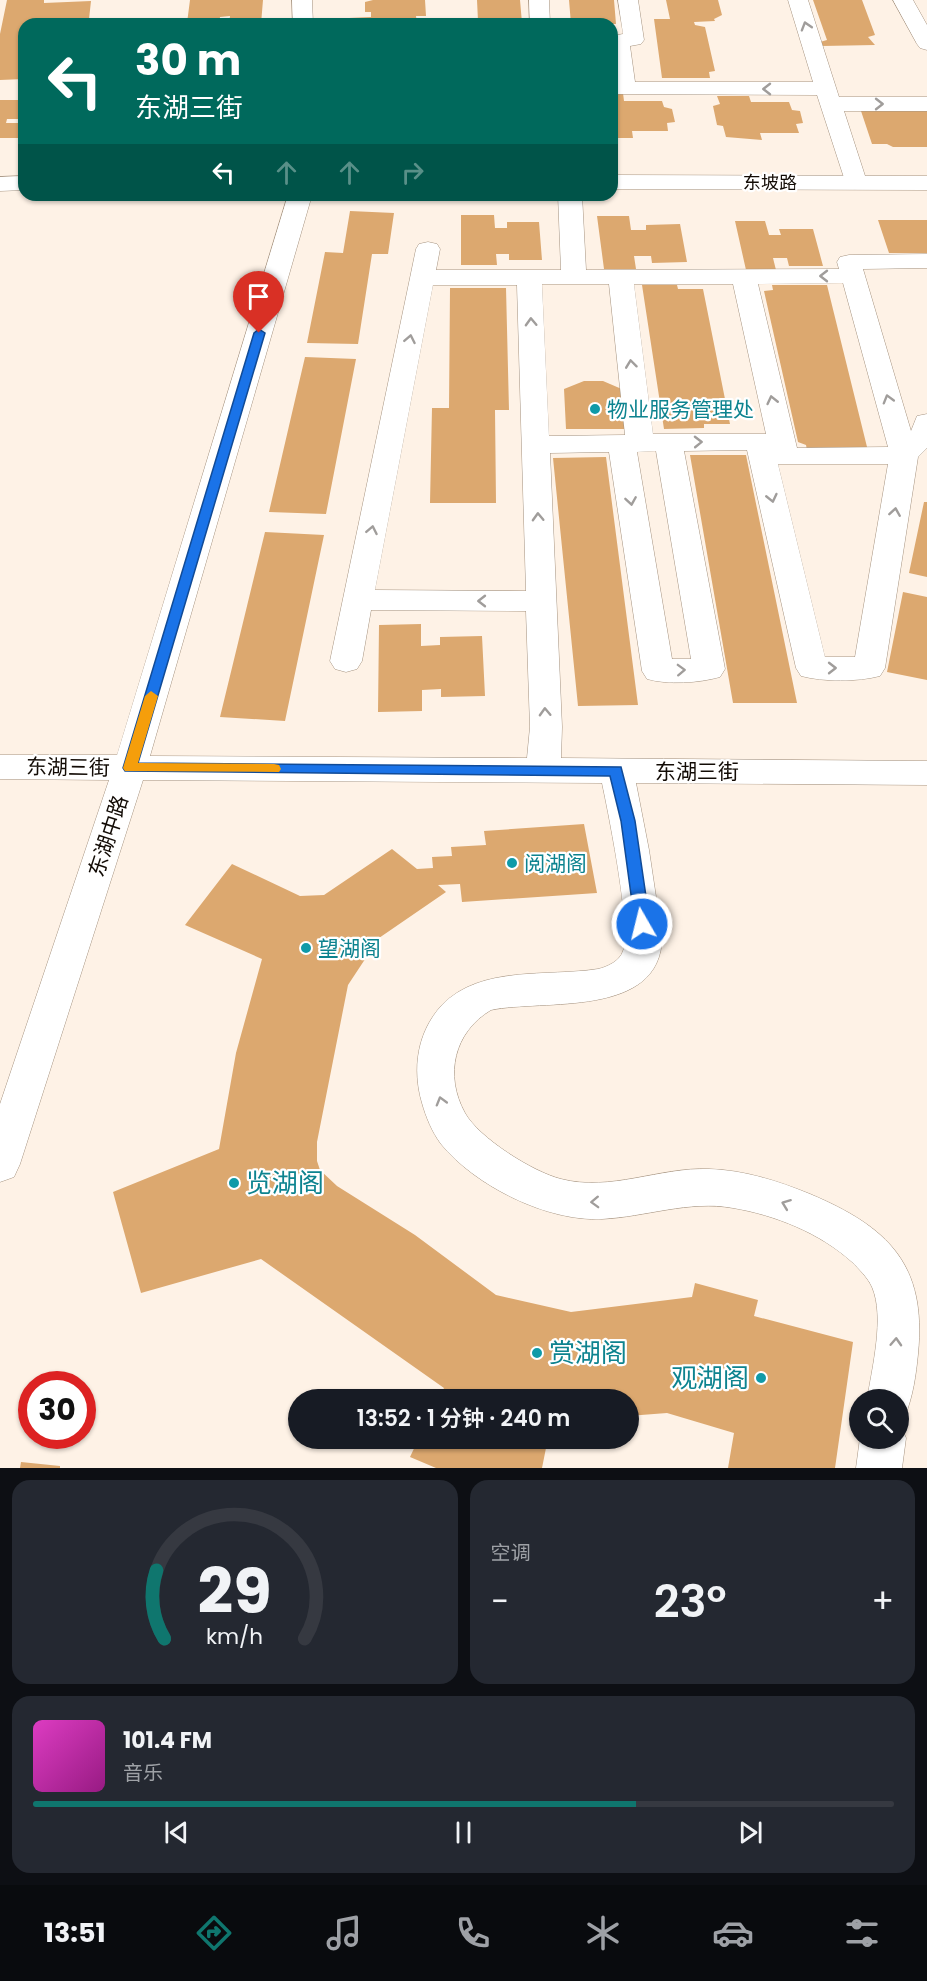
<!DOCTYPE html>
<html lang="zh">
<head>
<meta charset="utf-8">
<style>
  body { margin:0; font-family:Poppins,"Noto Sans SC",sans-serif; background:#242831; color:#f1f3f6; height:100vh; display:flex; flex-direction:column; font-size:22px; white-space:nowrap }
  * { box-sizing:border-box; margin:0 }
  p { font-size:20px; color:#9ea1a6 }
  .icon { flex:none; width:33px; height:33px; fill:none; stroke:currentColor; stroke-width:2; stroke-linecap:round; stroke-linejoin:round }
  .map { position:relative; height:1468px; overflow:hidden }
  .drawer { display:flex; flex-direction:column; gap:12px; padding:12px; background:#0d0f14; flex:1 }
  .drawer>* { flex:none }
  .banner { position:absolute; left:18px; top:18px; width:600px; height:183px; border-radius:18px; box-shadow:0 2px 4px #0004; background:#00695c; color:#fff; overflow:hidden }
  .tools { position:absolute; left:849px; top:1389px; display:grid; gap:12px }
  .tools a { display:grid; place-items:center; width:60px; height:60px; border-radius:50%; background:#171b24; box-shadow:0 2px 4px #0004; font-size:30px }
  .speed { position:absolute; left:18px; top:1371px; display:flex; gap:12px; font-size:30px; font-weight:700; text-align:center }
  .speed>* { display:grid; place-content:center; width:78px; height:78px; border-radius:50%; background:#171b24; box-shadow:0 2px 4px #0004; line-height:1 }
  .speed .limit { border:9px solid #d22; background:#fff; color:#111 }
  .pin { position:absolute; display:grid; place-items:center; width:51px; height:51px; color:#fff; margin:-62px -26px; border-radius:50% 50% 50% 0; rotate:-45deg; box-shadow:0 0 6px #0007 }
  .pin .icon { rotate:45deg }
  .me { position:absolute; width:66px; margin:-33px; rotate:352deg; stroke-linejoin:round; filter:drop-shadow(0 0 4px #0008) }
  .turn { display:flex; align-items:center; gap:21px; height:126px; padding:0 18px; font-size:27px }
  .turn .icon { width:78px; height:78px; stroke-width:2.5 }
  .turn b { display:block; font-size:42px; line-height:51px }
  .lanes { display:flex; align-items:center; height:57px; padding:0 18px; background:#0003; justify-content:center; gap:30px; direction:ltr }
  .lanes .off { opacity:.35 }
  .big { font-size:45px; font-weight:600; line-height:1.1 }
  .drawer .widget { flex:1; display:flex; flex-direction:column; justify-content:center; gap:9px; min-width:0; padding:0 21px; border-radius:18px; background:#242831 }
  .drawer .dial { align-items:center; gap:0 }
  .dial svg { height:156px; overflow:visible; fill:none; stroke:#363941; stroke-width:7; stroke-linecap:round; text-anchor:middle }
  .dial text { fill:#f1f3f6; stroke:none }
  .song { display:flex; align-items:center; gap:18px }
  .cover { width:72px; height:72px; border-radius:9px; background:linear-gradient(135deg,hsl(310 70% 55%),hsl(310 70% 35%)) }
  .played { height:6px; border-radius:3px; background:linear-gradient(90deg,#0f766e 70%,#363941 70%) }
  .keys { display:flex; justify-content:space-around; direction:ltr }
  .heat { display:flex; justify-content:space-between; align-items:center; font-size:33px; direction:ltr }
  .drawer .tiles { flex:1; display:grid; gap:12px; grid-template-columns:1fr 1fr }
  .widget:last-child { grid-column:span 2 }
  .trip { position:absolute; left:288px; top:1389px; width:351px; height:60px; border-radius:30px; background:#171b24; box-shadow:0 2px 4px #0004; font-weight:600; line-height:60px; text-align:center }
  .tabs { display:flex; height:96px; justify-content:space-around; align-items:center; background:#090b0e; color:#9ea1a6 }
  .tabs .icon { width:42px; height:42px }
  .tabs .on { color:#0f766e }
  .tabs b { font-size:27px; color:#f1f3f6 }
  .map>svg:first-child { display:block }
  .building { fill:#dca86f }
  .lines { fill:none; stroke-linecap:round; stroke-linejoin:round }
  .minor-casing { stroke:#a59380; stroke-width:1 }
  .tertiary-casing { stroke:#a59380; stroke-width:1 }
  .minor { fill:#fff; fill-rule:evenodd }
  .tertiary { fill:#fff; fill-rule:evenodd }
  .oneway { stroke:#a09d9b }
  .route { fill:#1a73e8; stroke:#114b97; stroke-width:1.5 }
  .slow { fill:#f59e0b }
  .culture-dot { fill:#0f9aa8; stroke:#fff; stroke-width:2 }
  .labels { text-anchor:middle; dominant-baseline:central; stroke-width:4.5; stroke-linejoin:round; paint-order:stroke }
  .far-street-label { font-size:18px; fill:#120b05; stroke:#fff }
  .culture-label { font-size:21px; fill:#0d838f; stroke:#fff; text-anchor:start }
  .street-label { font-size:21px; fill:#120b05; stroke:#fff }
  .near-culture-label { font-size:26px; fill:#0d838f; stroke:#fff; text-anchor:start }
</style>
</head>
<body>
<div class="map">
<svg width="927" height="1468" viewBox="0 0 927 1468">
  <rect width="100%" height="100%" fill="#fef2e6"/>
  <!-- building -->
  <path class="building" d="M7 0H44V3L91 1 89 19 24 24V79L0 80V34Z
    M190 0H263L261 24H229L230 16 220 17 219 24 187 23Z
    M373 0H425L426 16H416L417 24H349V18L371 17V12H365V2Z
    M477 0H520L522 23 457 24V21H478Z
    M569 0H614L616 24H571Z
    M666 0H718L722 15 714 19 715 21 694 22 695 25 705 27 715 71 709 72 710 78H662L654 19H670Z
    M813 0H862L875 35 868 37 875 45 822 46 820 42 827 40Z
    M612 93H623L624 101H662L664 107 672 109 675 122 667 123 668 131H632L633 138H614L612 136Z
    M717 96H749L751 102H789L792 110 800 111 803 123 796 124 799 133H760L762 140 726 137 723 126 717 125 713 106 720 104Z
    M0 100H24V119H7L6 123H24V138H0Z
    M861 111H927V147H893L887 144H872Z
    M350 211 394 213 388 254H372L358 344 307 343 325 252 343 253Z
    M461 215H494L495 228H507V222H539L542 260H509V254H496L497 265H461Z
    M597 216H629L631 230H646V225L680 224 687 262 652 263 651 256H634L636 269H604Z
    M878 220H927V253H889Z
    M735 221H765L769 235H781L779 229H813L823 266H789L787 258H773L776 270H746Z
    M642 285H677L678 289H703L730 424H704V428L664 429Z
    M772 285H827L868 451 807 450 806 445 798 442 764 291 773 290Z
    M450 288H506L509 410H495L496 503H430L432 408H449Z
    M305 357 356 359 326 514 269 512Z
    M584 381H603L624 390 627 429H566L564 389Z
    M690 455H746L797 703H733Z
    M606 457 638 705 578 706 553 458Z
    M924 502H927V577L909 573Z
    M265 532 324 535 285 721 220 717Z
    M903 592 927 597V680L887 672Z
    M421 624V646L440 645V637L482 636 485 696 441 697V689L422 690V711L378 712 379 625Z
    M584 824 597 893 462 902 460 884 438 885 446 892 379 938 348 985 317 1142V1161L320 1170 337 1186 415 1235 496 1295 571 1312 692 1297 695 1283 758 1300 754 1316 853 1342 835 1468H728L734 1433 667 1413 628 1416V1400H438L444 1388 261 1259 141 1293 113 1192 219 1149 236 1053 262 959 185 925 232 864 300 896 324 895 392 849 417 869 433 868 432 857 452 856 451 847 486 845 484 831Z
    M419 1438H548L542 1468H436L410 1457Z
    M21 1462 60 1466V1468H20Z"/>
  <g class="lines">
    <defs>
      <path id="minor" d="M292 0H312L313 24H293Z
        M529 0H549L550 24H530Z
        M618 0H638L644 40 641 44 630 46 635 82H813L788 0H808L839 97H927V111H844L867 182 863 187 855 189 847 187 817 95 612 94V36L623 34Z
        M893 0H913L927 25V50L920 48 917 44Z
        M288 195H312L150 756 527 758 530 727 526 611 371 610 362 661 357 669 346 672 335 669 330 661 410 278 416 249 419 244 428 242 437 244 440 249 436 270H561L558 195H582L586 270 839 269 837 262 840 257 849 255 927 254V268L863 269 911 431 917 416 927 414V448L918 457 885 668 880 676C857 682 824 682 801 676L796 668 747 450 684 451 725 669 720 677C699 683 668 685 647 679L642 671 609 452 550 453 562 727 561 758 927 761V785L636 783 649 850 662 937C661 1019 543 999 491 1010 454 1032 444 1075 465 1113 479 1138 533 1172 561 1179 611 1192 659 1167 709 1169 744 1170 778 1181 810 1194 888 1227 927 1264 918 1354 916 1375 913 1396 905 1416L898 1418V1400H867C872 1368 885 1317 872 1287 868 1278 859 1269 852 1262 820 1233 775 1215 733 1208 689 1200 645 1217 602 1219 548 1222 475 1186 441 1144 432 1132 426 1117 422 1103 412 1069 417 1032 442 1005 481 965 547 977 598 969 607 967 620 961 623 951 632 930 608 811 602 783L143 780 20 1164 14 1177 0 1182V1104L109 780 0 779V755H117ZM843 283 888 447 797 448 758 284ZM542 284H609L625 435 549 436ZM634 284H733L766 434H653ZM433 285H517L526 591 375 590ZM656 451 691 659H672L637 452ZM778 464H888L855 657H825Z
        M899 1422 906 1438 902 1468H856L860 1438H898Z"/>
      <path id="tertiary" d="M612 175 927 176V190L612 189Z
        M24 176V190L0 191V177Z"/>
    </defs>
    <!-- minor casing -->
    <use href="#minor" class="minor-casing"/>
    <!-- tertiary casing -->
    <use href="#tertiary" class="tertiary-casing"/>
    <!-- minor -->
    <use href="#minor" class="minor"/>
    <!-- tertiary -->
    <use href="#tertiary" class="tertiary"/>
  </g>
  <!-- one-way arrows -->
  <defs><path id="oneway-chevron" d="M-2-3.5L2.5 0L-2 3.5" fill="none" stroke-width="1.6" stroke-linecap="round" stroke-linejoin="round" transform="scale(1.5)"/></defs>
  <g class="oneway">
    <use href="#oneway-chevron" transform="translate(806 26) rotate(-107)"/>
    <use href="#oneway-chevron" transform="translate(767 89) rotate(-180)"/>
    <use href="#oneway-chevron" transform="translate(879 104)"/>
    <use href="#oneway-chevron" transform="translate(824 276) rotate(180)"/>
    <use href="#oneway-chevron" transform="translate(531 322) rotate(-92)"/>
    <use href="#oneway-chevron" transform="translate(410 339) rotate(-79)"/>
    <use href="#oneway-chevron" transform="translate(631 364) rotate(-97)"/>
    <use href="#oneway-chevron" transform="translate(888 399) rotate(-106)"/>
    <use href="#oneway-chevron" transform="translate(772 400) rotate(-103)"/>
    <use href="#oneway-chevron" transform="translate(698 442) rotate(-1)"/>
    <use href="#oneway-chevron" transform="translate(772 498) rotate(77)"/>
    <use href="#oneway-chevron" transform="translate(631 501) rotate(81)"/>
    <use href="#oneway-chevron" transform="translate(895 512) rotate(-81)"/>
    <use href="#oneway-chevron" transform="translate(538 517) rotate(-92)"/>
    <use href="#oneway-chevron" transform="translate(372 530) rotate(-79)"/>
    <use href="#oneway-chevron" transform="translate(482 601) rotate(-180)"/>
    <use href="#oneway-chevron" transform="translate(832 668)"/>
    <use href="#oneway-chevron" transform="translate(681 670) rotate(-2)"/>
    <use href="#oneway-chevron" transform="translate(545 712) rotate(-92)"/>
    <use href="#oneway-chevron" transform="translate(441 1101) rotate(-106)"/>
    <use href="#oneway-chevron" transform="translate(595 1202) rotate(178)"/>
    <use href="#oneway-chevron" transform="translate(786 1204) rotate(-159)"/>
    <use href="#oneway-chevron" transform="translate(896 1342) rotate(-87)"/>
  </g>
  <!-- route -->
  <path class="route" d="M259 329 265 333 138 763 621 767 635 821 650 924 648 929H637L635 924 621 821 610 776 125 771 123 768 254 333Z"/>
  <!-- slow -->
  <path class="slow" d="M151 691 158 696 138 763 274 764 279 765 281 769 279 772 125 771 123 768 145 696Z"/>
  <!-- markers -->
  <g class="culture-dot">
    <circle cx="595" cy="409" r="6"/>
    <circle cx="512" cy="863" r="6"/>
    <circle cx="306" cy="948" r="6"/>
    <circle cx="234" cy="1183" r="6"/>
    <circle cx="537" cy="1353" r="6"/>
    <circle cx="761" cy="1378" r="6"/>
  </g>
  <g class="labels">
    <!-- far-street labels -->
    <g class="far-street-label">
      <text x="770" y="182">东坡路</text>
    </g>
    <!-- culture labels -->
    <g class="culture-label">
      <text x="607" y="409">物业服务管理处</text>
      <text x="524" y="863">阅湖阁</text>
      <text x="318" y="948">望湖阁</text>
    </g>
    <!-- street labels -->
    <g class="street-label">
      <text transform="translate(68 767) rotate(1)">东湖三街</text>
      <text x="697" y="771">东湖三街</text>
      <text transform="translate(108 836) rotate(-72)">东湖中路</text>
    </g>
    <!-- near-culture labels -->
    <g class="near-culture-label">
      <text x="246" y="1183">览湖阁</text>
      <text x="549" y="1353">赏湖阁</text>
      <text x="749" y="1378" text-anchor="end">观湖阁</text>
    </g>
  </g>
</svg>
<div class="tools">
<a><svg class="icon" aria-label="search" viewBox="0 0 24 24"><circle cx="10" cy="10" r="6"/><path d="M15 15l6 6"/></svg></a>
</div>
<div class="speed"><div class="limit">30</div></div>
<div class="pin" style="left:259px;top:333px;background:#d93025"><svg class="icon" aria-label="arrive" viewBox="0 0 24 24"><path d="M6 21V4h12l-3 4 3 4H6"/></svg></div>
<svg class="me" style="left:642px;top:924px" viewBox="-20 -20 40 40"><circle r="17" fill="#1a73e8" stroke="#fff" stroke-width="3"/><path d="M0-11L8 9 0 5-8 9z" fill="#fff"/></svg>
<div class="trip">13:52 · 1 分钟 · 240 m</div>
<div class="banner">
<div class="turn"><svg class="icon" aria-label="left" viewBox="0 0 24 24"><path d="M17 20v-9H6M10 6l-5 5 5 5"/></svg><div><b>30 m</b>东湖三街</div></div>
<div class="lanes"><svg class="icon" aria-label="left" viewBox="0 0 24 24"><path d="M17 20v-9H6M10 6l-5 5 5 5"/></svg><svg class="icon off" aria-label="ahead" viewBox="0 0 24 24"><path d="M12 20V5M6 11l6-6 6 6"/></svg><svg class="icon off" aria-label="ahead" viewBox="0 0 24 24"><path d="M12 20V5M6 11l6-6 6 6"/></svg><svg class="icon off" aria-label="right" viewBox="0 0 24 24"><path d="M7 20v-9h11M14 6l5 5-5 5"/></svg></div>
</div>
</div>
<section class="drawer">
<div class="tiles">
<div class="widget dial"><svg viewBox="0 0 100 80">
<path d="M14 69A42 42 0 1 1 86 69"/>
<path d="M14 69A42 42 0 0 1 10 34" stroke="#0f766e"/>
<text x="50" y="56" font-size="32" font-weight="700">29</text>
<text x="50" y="72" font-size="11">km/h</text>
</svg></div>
<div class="widget"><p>空调</p>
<div class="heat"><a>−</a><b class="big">23°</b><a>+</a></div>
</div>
<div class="widget">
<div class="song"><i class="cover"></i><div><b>101.4 FM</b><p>音乐</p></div></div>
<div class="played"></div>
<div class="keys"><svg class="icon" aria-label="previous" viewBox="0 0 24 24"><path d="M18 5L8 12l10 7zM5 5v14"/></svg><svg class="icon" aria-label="pause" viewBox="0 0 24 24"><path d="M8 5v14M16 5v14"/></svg><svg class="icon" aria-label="next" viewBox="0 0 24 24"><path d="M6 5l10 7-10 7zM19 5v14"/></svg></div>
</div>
</div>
</section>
<nav class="tabs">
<b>13:51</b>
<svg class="icon on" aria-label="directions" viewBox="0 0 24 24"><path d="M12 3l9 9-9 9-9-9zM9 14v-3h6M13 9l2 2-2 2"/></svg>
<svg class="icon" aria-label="music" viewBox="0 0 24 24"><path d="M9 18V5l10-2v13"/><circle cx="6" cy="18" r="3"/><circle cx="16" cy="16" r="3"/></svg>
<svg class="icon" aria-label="phone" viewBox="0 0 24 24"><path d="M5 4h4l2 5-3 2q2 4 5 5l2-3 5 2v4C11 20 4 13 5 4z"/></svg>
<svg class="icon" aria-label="climate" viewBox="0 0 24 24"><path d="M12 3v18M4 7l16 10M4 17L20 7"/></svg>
<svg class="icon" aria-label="car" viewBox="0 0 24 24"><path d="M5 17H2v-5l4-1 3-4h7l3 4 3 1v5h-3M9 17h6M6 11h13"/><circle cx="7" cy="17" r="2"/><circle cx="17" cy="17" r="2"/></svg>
<svg class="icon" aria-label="filters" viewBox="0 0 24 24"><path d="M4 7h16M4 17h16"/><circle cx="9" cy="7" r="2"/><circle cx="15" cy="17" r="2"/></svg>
</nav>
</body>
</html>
